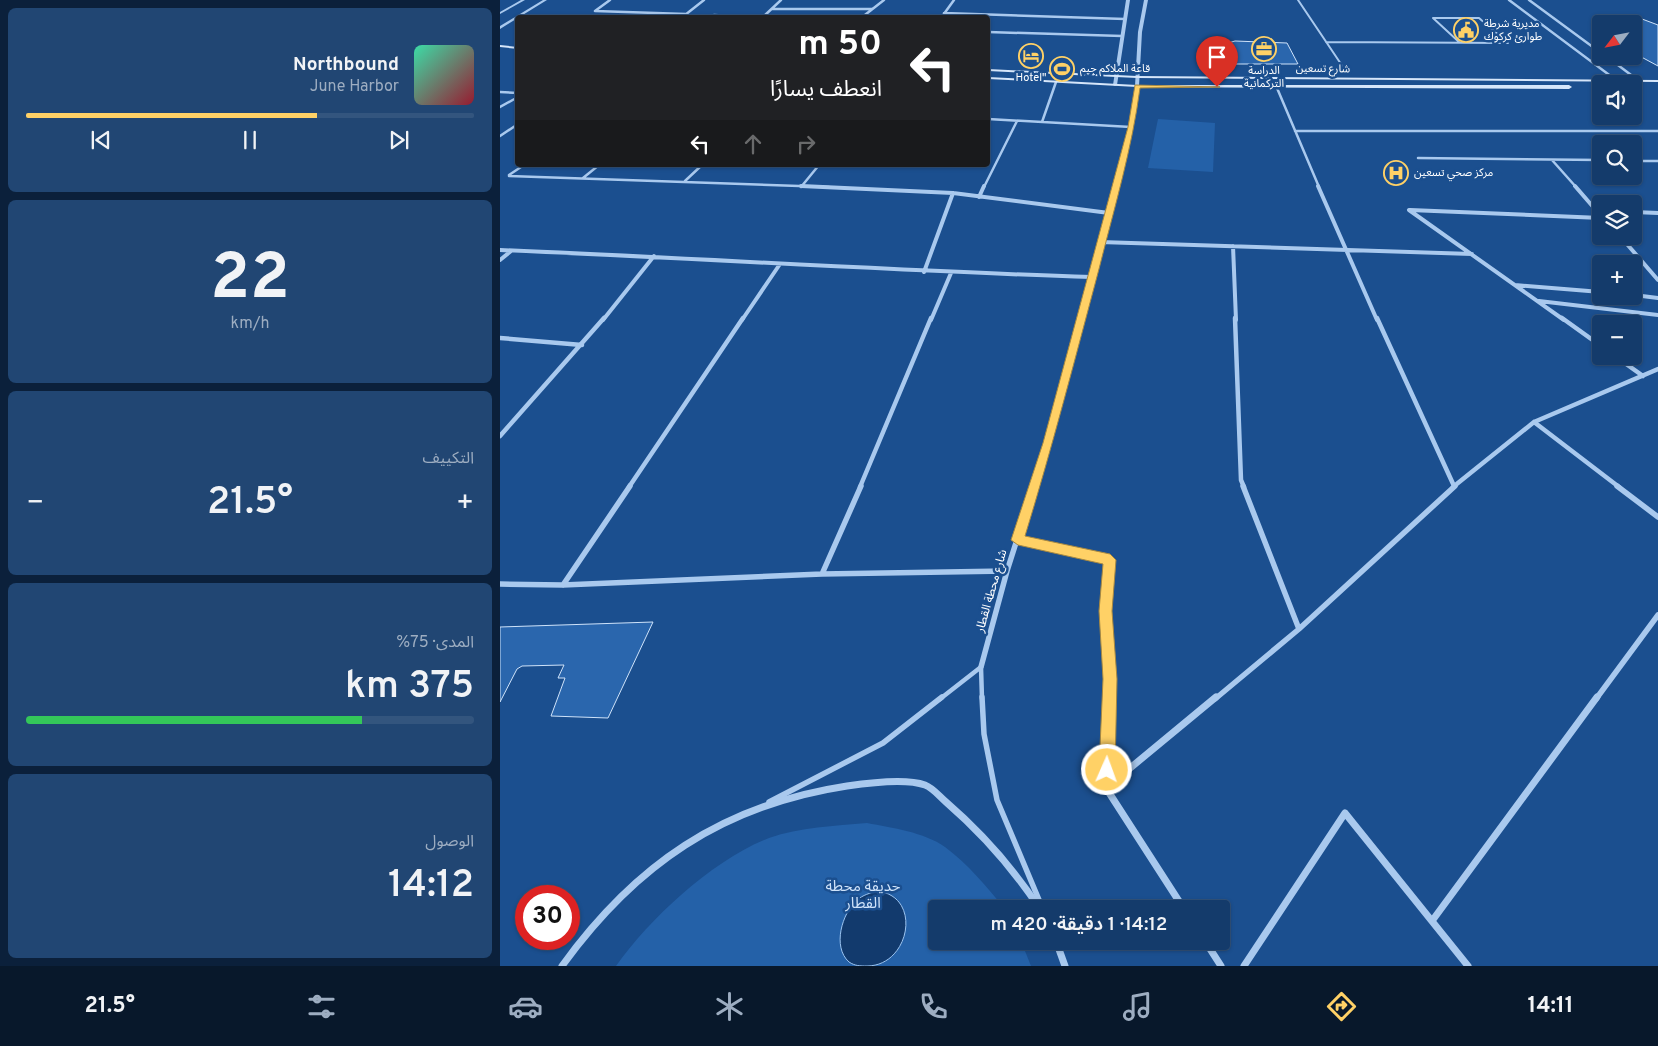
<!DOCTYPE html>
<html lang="ar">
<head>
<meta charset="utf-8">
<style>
  body { margin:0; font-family:Overpass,"Noto Sans Arabic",sans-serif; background:#214673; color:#f1f3f6; direction:rtl; height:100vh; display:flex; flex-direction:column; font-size:19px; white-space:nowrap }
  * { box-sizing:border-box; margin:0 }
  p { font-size:16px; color:#9dadc1 }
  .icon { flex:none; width:28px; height:28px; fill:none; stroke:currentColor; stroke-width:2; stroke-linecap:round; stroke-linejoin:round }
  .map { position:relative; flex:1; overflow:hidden; direction:ltr }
  .sheet { display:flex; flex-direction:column; gap:8px; padding:8px; background:#0b203b; width:500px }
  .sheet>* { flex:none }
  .hud { position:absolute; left:15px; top:15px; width:475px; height:152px; border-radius:5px; box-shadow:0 1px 4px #0004,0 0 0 1px #33557e; direction:rtl; background:#202124; color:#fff; overflow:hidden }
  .needle { width:32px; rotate:238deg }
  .controls { position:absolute; left:1092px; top:15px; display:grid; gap:10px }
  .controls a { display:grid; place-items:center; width:50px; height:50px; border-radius:5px; background:#143b6b; box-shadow:0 1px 4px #0004,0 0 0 1px #33557e; font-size:25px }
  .speed { position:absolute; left:15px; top:885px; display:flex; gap:10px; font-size:25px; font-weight:700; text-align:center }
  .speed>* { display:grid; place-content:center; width:65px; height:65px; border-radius:50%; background:#143b6b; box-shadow:0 1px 4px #0004,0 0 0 1px #33557e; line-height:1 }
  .speed .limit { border:8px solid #d22; background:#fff; color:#111 }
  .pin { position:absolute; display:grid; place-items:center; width:42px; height:42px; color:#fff; margin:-51px -21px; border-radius:50% 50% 50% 0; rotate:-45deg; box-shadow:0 0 5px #0007 }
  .pin .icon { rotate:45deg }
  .me { position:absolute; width:55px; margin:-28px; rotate:2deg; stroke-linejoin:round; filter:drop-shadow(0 0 4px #0008) }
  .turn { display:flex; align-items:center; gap:18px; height:105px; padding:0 25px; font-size:22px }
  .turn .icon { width:65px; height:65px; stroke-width:2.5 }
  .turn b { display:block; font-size:35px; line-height:42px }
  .lanes { display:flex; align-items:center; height:48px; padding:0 25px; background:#0003; justify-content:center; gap:25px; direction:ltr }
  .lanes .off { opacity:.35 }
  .big { font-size:38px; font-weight:600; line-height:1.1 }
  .sheet .card { flex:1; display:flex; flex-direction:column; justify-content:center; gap:8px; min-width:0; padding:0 18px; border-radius:8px; background:#214673 }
  .sheet .dial { align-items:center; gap:0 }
  .dial b { font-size:65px; line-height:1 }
  .song { display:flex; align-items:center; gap:15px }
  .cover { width:60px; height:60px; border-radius:8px; background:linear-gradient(135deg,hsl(160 70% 55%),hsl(350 70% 35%)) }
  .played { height:5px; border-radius:2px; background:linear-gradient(90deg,#ffd166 65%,#33557e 65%) }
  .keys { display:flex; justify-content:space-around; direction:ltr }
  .heat { display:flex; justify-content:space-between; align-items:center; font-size:28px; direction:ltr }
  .charge { height:8px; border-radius:4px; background:linear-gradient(90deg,#34c759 75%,#33557e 0) }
  .trip { position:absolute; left:428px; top:900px; width:302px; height:50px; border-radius:5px; background:#143b6b; box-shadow:0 1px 4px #0004,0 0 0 1px #33557e; font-weight:600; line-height:50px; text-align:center; direction:rtl }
  .tabs { display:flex; height:80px; justify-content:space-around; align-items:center; background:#08182b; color:#9dadc1 }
  .tabs .icon { width:35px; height:35px }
  .tabs .current { color:#ffd166 }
  .tabs b { font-size:22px; color:#f1f3f6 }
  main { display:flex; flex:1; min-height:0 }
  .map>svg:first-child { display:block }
  .green { fill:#2461a8 }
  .water { fill:#123a6d; stroke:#9cc4f0 }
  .building { fill:#2a66ad; stroke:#cfe3fa }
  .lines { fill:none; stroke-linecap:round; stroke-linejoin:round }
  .service-far2 { stroke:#a9c9ee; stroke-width:2 }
  .service-far1 { stroke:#a9c9ee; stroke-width:4.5 }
  .service { stroke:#a9c9ee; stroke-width:5.5 }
  .minor-far4 { stroke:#a9c9ee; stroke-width:2.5 }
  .minor-far3 { stroke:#a9c9ee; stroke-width:4 }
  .minor-far2 { stroke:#a9c9ee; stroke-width:4.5 }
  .minor-far1 { stroke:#a9c9ee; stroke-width:5.5 }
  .minor { stroke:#a9c9ee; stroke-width:7 }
  .tertiary { fill:#a9c9ee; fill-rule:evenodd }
  .secondary { fill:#d6e6fa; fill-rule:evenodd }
  .route { fill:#ffd166; stroke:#a68842 }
  .labels { text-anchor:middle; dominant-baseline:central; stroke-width:5; stroke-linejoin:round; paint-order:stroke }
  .far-poi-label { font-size:11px; fill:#fff; stroke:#1b4f8f; text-anchor:start }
  .far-street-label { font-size:11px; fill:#fff; stroke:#1b4f8f }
  .street-label { font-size:12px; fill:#fff; stroke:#1b4f8f }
  .near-park-label { font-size:15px; fill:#cfe3fa; stroke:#1b4f8f }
</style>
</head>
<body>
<main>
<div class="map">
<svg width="1158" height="966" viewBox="0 0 1158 966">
  <rect width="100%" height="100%" fill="#1b4f8f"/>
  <!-- green -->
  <path class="green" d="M658 119 715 123 713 172 648 168Z
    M367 823C392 828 424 832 445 847 468 864 487 887 505 909H436V941H521L531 966H116C150 918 214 859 269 838 300 827 335 826 367 823Z"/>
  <!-- water -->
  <path class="water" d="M377 891C423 896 410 966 367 966 360 966 355 966 349 962 332 947 342 913 357 900 363 895 370 893 377 891Z"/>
  <!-- building -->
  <path class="building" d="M1134 16 1158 25V66L1134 53Z
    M735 41 787 43 798 64H735L728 43Z
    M153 622 108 718 51 716 65 678H58L64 665 22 666 17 669 0 702V627Z"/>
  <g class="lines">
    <!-- service-far2 -->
    <path class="service-far2" d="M798 0 843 67
      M826 42 1008 43 979 18H933L959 42"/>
    <!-- service-far1 -->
    <path class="service-far1" d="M481 667 482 699
      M440 699 481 667"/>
    <!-- service -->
    <path class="service" d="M482 697 484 734 497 800 542 907
      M269 802 383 743 442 697"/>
    <!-- minor-far4 -->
    <path class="minor-far4" d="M1009 0 1116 80
      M1029 0 1101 53
      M272 9H372
      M95 11 186 14
      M95 11 110 0
      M444 13 625 19
      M185 15 204 0
      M214 15 265 18
      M263 17 281 0
      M361 18 384 0
      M441 18 454 0
      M488 32 622 36
      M1106 56 1139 81
      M777 88 819 187
      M0 92 18 93
      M0 107 18 97
      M488 119 631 127
      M542 122 556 82
      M795 131H1158
      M0 136 18 124
      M918 158 1101 160
      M1052 160 1076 187
      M1134 161H1158
      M9 175 24 165
      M9 176 329 187
      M83 178 99 165
      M185 181 202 165
      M301 187 319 165
      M484 187 517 121
      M615 187 631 127 637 86"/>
    <!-- minor-far3 -->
    <path class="minor-far3" d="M301 186 453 193 609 213
      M818 186 877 320
      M1075 186 1101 216
      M479 197 484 186
      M909 210 1064 320
      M910 210 1101 218
      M1134 212 1158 213
      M1120 236 1158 280
      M600 242 972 254
      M733 246 736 320
      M0 250C197 258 394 271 592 277
      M0 260 11 251
      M424 272 453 193
      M1015 285 1101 292
      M1134 295 1158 298
      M1039 301 1158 315
      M103 320 154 256
      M242 320 280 264
      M431 320 451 273
      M580 320 615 186"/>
    <!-- minor-far2 -->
    <path class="minor-far2" d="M735 318 741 480 744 487
      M877 318 954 486
      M1062 318 1101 346
      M0 338 82 345
      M1115 356 1143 376
      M1034 422 1119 487
      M0 436 104 318
      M129 487 243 318
      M360 487 431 318
      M534 487 548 443 581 318
      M953 487 1034 422 1158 369"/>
    <!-- minor-far1 -->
    <path class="minor-far1" d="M743 486 799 629
      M1117 486 1158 517
      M517 540 610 560 605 611 609 699
      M322 574 361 486
      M0 584 63 585 322 574 507 571
      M63 585 130 486
      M481 667 507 571 534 486
      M715 699 799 629 955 486
      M1096 699 1158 615"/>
    <!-- minor -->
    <path class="minor" d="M609 697 606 788 684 909
      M606 788 716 697
      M932 921 1097 697
      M556 941 565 966
      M705 941 721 966
      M62 966C135 865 222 805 347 786 367 783 406 778 425 785 433 788 439 796 446 802 483 834 513 868 540 909
      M744 966 845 813 968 966"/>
    <!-- tertiary -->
    <path class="tertiary" d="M21 0H25L0 14V12Z
      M43 0H47L0 29V26Z
      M626 0H630L617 85 615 86 613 85Z
      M644 0H648L642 32 639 86 637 87 635 86 638 32Z"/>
    <!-- secondary -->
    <path class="secondary" d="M0 45 18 47V49L0 47Z
      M488 69 637 76 1158 80V82L637 78 488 71Z
      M488 77 637 85H1069L1072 87 1069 89 637 87 488 79Z"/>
  </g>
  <!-- route -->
  <path class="route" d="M635 85 720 87 640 88C632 149 614 209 599 269 575 359 552 448 525 536L610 554 616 560 612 611 617 679 615 770 612 775 607 777 602 775 599 770 603 679 599 611 603 564 518 545 511 540 543 443 628 127Z"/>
  <!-- icons -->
  <defs>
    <symbol id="civic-ring" viewBox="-11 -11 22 22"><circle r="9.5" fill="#1b4f8f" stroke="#ffd166" stroke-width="1.5"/><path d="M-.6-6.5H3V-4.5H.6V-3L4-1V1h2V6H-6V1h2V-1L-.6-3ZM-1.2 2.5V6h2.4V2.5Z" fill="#ffd166"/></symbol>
    <symbol id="office-ring" viewBox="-11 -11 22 22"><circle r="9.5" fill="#1b4f8f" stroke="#ffd166" stroke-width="1.5"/><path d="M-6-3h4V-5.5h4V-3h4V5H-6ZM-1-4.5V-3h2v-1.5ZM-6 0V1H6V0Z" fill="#ffd166"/></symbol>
    <symbol id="hotel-ring" viewBox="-11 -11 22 22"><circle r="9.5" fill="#1b4f8f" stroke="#ffd166" stroke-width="1.5"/><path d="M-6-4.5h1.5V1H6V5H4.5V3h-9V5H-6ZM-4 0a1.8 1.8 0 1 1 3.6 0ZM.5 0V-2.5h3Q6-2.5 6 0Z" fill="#ffd166"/></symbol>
    <symbol id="stadium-ring" viewBox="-11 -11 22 22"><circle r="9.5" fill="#1b4f8f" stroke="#ffd166" stroke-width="1.5"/><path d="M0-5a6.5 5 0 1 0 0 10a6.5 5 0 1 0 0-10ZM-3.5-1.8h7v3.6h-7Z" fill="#ffd166"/></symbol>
    <symbol id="hospital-ring" viewBox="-11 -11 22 22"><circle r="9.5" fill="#1b4f8f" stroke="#ffd166" stroke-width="1.5"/><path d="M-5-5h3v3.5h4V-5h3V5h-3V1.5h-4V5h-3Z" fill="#ffd166"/></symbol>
  </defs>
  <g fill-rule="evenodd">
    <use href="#civic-ring" x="952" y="16" width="28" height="28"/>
    <use href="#office-ring" x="750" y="35" width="28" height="28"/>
    <use href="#hotel-ring" x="517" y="42" width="28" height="28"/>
    <use href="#stadium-ring" x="548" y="55" width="28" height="28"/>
    <use href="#hospital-ring" x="882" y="159" width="28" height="28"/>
  </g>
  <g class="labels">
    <!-- far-poi labels -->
    <g class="far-poi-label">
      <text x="984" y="24">مديرية شرطة<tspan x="984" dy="13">طوارئ كركوك</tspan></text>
      <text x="580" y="69">قاعة الملاكم جيم</text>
      <text x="764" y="71" text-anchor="middle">الدراسة<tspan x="764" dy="13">التركمانية</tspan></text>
      <text x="531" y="78" text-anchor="middle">Hotel"</text>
      <text x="914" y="173">مركز صحي تسعين</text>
    </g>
    <!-- far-street labels -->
    <g class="far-street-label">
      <text transform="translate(823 69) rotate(1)">شارع تسعين</text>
    </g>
    <!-- street labels -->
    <g class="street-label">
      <text transform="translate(492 591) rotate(-74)">شارع محطة القطار</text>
    </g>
    <!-- near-park labels -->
    <g class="near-park-label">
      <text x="363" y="887">حديقة محطة<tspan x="363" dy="17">القطار</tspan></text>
    </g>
  </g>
</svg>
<div class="controls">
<a><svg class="needle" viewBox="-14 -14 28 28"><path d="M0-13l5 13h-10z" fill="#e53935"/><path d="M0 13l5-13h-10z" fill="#9dadc1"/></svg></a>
<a><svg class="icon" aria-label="sound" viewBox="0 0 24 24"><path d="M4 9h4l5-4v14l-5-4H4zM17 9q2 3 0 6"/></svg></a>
<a><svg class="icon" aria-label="search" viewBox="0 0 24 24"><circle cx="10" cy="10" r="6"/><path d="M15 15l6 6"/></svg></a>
<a><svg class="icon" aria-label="layers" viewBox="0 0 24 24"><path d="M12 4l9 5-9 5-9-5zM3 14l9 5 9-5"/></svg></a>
<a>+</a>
<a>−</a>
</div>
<div class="speed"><div class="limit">30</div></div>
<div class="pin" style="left:717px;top:87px;background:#d93025"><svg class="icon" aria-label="arrive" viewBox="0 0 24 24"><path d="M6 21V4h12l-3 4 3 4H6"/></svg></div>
<svg class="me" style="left:607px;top:770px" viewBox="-20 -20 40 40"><circle r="17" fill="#ffd166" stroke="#fff" stroke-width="3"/><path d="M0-11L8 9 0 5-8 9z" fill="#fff"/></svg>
<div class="trip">14:12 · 1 دقيقة · 420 m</div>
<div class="hud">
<div class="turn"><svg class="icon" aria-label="left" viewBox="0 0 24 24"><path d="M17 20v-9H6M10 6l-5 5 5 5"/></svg><div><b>50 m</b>انعطف يسارًا</div></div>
<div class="lanes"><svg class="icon" aria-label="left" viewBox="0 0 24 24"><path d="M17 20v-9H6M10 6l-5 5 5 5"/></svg><svg class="icon off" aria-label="ahead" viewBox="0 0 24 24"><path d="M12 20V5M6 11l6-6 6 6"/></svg><svg class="icon off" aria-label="right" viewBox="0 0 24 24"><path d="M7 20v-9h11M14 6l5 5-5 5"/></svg></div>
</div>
</div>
<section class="sheet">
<div class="card">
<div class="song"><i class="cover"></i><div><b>Northbound</b><p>June Harbor</p></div></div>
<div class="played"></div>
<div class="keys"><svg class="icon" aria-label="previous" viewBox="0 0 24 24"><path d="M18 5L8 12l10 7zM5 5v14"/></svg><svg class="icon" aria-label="pause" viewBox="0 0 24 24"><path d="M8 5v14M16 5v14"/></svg><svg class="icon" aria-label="next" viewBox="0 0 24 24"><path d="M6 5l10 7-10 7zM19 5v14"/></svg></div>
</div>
<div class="card dial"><b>22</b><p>km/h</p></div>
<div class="card"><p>التكييف</p>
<div class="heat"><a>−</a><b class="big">21.5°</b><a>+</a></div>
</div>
<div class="card"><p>المدى · 75%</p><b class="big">375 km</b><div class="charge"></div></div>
<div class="card"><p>الوصول</p><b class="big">14:12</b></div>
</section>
</main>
<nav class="tabs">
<b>14:11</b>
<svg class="icon current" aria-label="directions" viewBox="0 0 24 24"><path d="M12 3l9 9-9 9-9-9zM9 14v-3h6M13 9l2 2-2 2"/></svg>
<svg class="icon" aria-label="music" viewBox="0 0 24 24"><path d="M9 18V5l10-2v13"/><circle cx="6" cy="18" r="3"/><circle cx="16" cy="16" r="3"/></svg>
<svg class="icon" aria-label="phone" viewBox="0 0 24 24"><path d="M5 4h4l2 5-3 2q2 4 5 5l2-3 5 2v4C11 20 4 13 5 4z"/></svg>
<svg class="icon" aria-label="climate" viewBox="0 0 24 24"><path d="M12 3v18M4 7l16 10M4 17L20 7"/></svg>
<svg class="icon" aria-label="car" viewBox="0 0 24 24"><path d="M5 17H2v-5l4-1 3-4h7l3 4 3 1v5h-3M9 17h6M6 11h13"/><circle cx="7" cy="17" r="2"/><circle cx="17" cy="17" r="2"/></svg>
<svg class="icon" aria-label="filters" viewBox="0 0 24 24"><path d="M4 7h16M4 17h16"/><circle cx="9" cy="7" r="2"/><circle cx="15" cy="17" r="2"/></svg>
<b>21.5°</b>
</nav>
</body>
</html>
